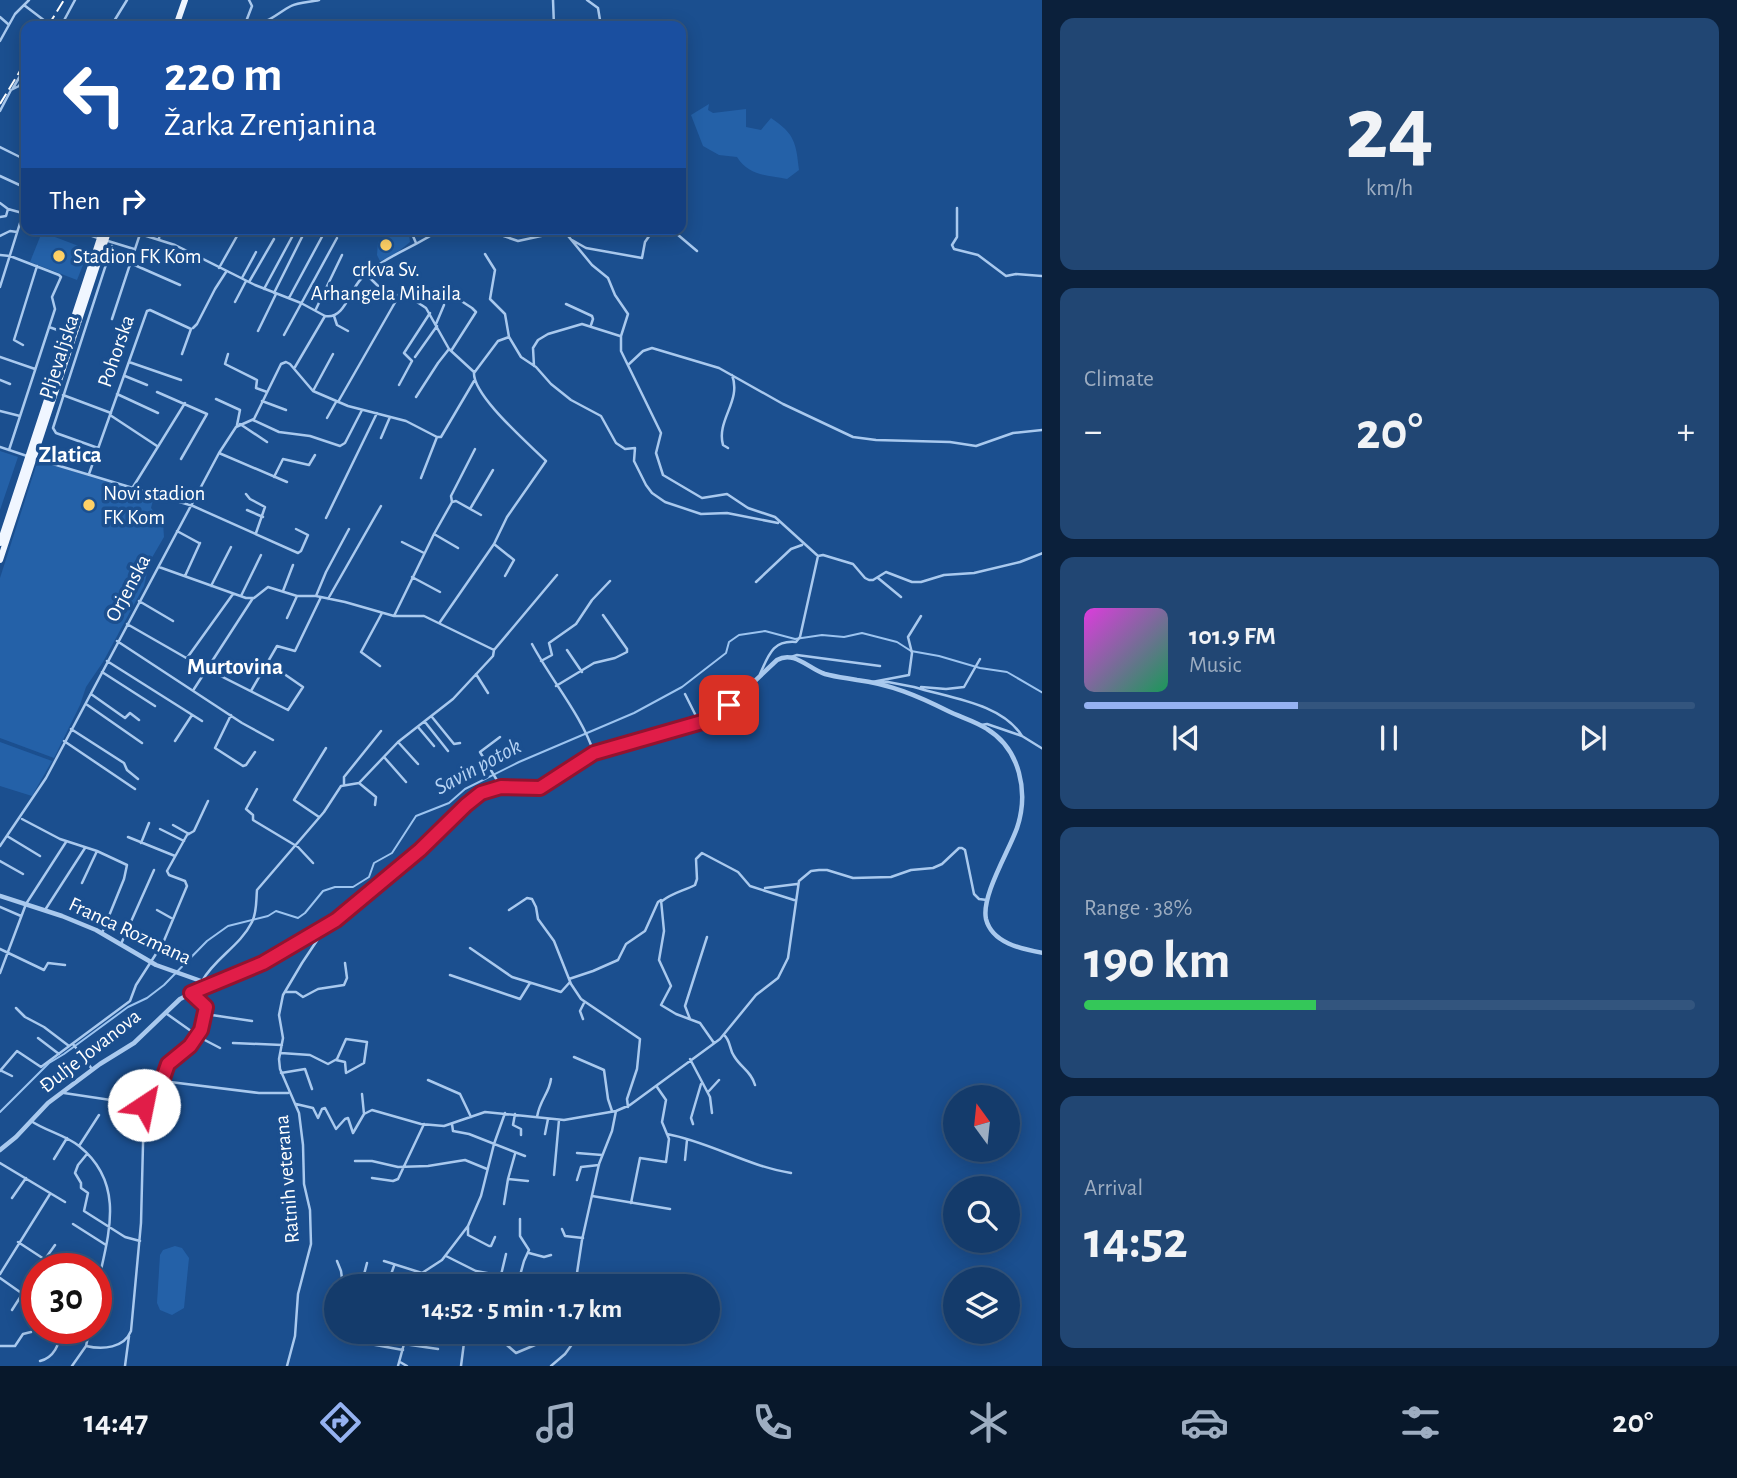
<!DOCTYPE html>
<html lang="en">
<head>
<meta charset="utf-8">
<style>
  body { margin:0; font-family:"Alegreya Sans",sans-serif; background:#214673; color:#f1f3f6; height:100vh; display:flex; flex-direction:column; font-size:26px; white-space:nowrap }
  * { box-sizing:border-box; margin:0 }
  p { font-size:23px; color:#9dadc1 }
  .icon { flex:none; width:38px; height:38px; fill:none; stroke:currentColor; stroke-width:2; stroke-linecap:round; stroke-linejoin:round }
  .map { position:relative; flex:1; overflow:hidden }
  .sheet { display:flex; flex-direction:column; gap:18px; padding:18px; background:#0b203b; width:695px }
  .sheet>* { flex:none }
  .top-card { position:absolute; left:21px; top:21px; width:665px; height:214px; border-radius:14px; box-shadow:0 4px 18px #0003,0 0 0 2px #33557e; background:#1a4fa0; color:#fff; overflow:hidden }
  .needle { width:46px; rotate:345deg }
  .controls { position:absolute; left:943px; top:1085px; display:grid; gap:14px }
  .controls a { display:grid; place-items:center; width:77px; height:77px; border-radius:50%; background:#143b6b; box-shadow:0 4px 18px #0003,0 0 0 2px #33557e; font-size:35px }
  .speed { position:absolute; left:21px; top:1253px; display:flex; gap:14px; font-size:35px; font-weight:700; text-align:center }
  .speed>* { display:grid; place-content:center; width:91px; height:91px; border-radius:50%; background:#143b6b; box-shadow:0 4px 18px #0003,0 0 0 2px #33557e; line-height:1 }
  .speed .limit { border:10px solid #d22; background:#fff; color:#111 }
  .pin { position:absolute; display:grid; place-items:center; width:60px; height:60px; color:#fff; margin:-30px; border-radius:14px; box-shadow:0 4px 10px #0006 }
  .me { position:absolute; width:77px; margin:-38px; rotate:34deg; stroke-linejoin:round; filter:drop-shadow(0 0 5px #0008) }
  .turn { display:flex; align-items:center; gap:24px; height:147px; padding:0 28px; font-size:32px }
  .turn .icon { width:91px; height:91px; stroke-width:2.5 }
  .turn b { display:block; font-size:49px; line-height:60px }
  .then { display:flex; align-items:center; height:66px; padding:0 28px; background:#0003; gap:14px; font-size:26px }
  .big { font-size:52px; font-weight:700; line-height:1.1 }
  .sheet .widget { flex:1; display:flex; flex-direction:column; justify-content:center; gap:10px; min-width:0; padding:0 24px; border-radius:14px; background:#214673 }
  .sheet .dial { align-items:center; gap:0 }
  .dial b { font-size:91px; line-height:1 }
  .song { display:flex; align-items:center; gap:21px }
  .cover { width:84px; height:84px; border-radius:10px; background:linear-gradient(135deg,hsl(300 70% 55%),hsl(150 70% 35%)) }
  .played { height:7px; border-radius:4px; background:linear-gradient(90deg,#95b2f1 35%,#33557e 35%) }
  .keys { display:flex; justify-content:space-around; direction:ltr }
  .heat { display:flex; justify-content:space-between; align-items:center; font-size:38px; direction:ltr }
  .charge { height:10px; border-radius:5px; background:linear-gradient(90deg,#34c759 38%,#33557e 0) }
  .trip { position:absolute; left:324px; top:1274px; width:396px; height:70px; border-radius:35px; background:#143b6b; box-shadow:0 4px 18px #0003,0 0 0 2px #33557e; font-weight:700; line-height:70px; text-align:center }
  .dock { display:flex; height:112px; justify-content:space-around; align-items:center; background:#08182b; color:#9dadc1 }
  .dock .icon { width:49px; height:49px }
  .dock .active { color:#95b2f1 }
  .dock b { font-size:32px; color:#f1f3f6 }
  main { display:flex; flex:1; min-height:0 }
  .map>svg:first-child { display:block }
  .green { fill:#2461a8 }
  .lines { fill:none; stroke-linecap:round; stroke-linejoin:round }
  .stream { stroke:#9cc4f0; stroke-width:2 }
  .minor { stroke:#a9c9ee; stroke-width:2.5 }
  .tertiary { stroke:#a9c9ee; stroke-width:4.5 }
  .primary { stroke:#f0f6ff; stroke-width:6 }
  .rail { stroke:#fff; stroke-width:2; stroke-dasharray:12 5; stroke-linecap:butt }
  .route-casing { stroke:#92132f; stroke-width:18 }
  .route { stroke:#e11d48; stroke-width:12 }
  .poi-dot { fill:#ffd166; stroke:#1b4f8f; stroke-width:2.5 }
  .labels { text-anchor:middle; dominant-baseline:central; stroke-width:7; stroke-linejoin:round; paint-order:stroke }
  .poi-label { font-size:21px; fill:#fff; stroke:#1b4f8f; text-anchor:start }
  .street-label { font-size:21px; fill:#fff; stroke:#1b4f8f }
  .neighbourhood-label { font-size:23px; font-weight:bold; fill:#fff; stroke:#1b4f8f }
  .water-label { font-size:23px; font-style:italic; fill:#b5d3f5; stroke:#1b4f8f }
</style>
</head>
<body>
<main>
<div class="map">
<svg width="1043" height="1366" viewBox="0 0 1043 1366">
  <rect width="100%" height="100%" fill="#1b4f8f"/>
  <!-- green -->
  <path class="green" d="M709 104 708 110 713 113 746 109V127L761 130 771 118C795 134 796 143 799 170L787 179C767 175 749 176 737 157L719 155 703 146 691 115Z
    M397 229H408L410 242 393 256 380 261 377 255 378 242Z
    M42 232 89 250 77 280 30 262Z
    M0 451 18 457 0 510Z
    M46 463 154 496 151 508 163 523 164 537 150 561 144 586 103 662 86 687 80 705 54 758 0 738V578L36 466Z
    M0 742 52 761 32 796 0 786Z
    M175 1246 182 1248 189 1258 184 1308 172 1315 160 1310 157 1303 160 1255 163 1250Z"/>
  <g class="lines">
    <!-- stream -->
    <path class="stream" d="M0 1112 49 1063 64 1054 128 1007 147 998 164 985 207 941 228 926 268 916 276 911 298 918 305 913 323 891 335 887H353L369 877 374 863 392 853 416 816 449 803 465 789 519 762 634 713 682 687 726 653 729 642 739 635 765 631 795 639 822 635 844 637 862 633 897 642 911 651 939 656 980 668 1007 672 1043 693"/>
    <!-- minor -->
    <path class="minor" d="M249 0 252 6 247 19 250 23C268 25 277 13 291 6 298 2 311 2 319 0
      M553 0 554 26
      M587 0 598 8 601 26
      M24 5 45 21
      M0 17 8 24
      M61 26 75 0
      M111 26 127 0
      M0 41 15 14 29 0
      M13 88 26 66
      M0 111 11 90 19 86 26 73
      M0 147 26 160
      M0 176 26 188
      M26 194V200
      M0 203 8 209 26 214
      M957 208V237L952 245 954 249 978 255 1006 276 1016 274 1043 276
      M0 217 6 216 8 209
      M72 229 98 238
      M410 229 416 243
      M483 229 518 241 564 231 592 265 608 278 615 295 628 314 621 336V351L661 433 656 453 663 475 702 498 727 494 748 508 775 517 818 556 823 555 853 564 865 578 869 580H873L886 572 912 582H921L944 575 974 573 1020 562 1043 553
      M671 229 697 251
      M0 236 10 231 17 232
      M533 237 541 229
      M159 239 160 229
      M572 240 586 248 642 258 645 242 654 229
      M108 241 134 249
      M485 254 495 270 490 299 505 314 509 337
      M0 255 10 256 59 275 61 277 52 297 55 309 9 450
      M130 263 180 285
      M219 268 241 229
      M366 274 383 291 414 300 426 308 449 349 474 372C472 395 528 443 546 461L507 517 494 544 440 622
      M242 278 256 252
      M249 282 274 239
      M0 287 26 204
      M264 289 292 237
      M274 293 305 231
      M449 293 472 308 476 312 451 351
      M289 298 324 233
      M235 302 246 281
      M566 304 592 316 593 319 591 325
      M316 309 342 255
      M325 316C344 320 350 290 361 279 382 257 416 247 441 229
      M334 316 337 325 348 331
      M112 319 140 234 175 245 255 285 301 303 325 316
      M436 324 444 305
      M49 327 66 333
      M193 328 197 324 215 289 226 272
      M258 331 276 294
      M284 335 337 238
      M23 345 14 340 37 266
      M182 354 191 329
      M228 354 225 364 257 380 256 388 267 392
      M0 357 35 369
      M415 357 437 326
      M129 362 181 380
      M628 365 643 351 652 348 719 368 783 404 853 437 876 440 950 442 976 446 1013 433 1043 430
      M534 366 533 348 538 340 548 334 582 324 620 336
      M295 367 325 316
      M474 373 498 341 509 337 521 357 536 367 551 384 571 400 601 416 616 443 625 449 635 448 634 461 646 485 652 493 665 502 701 514 727 513 778 523
      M125 376 147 385
      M0 380 10 384
      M399 385 412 361 404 353 430 313
      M313 391 333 354
      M157 392 207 414 181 459
      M117 394 158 413
      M63 395 111 413
      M416 397 438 363 449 349
      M216 399 240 410 237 425
      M262 401 286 410
      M338 402 397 299
      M0 411 20 416
      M110 415 157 446
      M327 418 336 402
      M253 420 279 432 310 436 340 446 345 443 362 410
      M240 424 267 442
      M437 437H441L474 381
      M381 438 390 417
      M0 447 27 456
      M98 448 56 433 53 428 112 246
      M728 448 723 445C716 420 742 401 732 375
      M219 453 287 482
      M33 458 193 506 298 553 301 551 308 535 296 529
      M89 474 147 311 150 310 191 329
      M274 477 283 459 309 465 315 455
      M133 487 185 403
      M246 494 250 499 265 507 256 533
      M452 502 451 496 475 449
      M470 509 493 470
      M247 510 263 517
      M326 518 377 413
      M177 531 199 543
      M434 534 458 548
      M402 542 424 553
      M494 544 514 560 505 576
      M159 567 246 598H254L268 587 297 596H316L345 602 394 616H424L494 650
      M185 576 200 543
      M412 577 440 592
      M878 578 901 597
      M756 582 791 549 802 545
      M211 586 231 547
      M283 591 293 565
      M241 596 261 555
      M316 596 326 572 349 529
      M328 599 381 506
      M139 601 173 621
      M394 616 434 534 452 502 456 501 481 515
      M287 618 297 596
      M127 624 195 663 288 710 303 687 277 669
      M117 641 242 723 273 740
      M532 644C551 680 581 714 594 753
      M567 650 582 672
      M791 657 797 655 880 666
      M187 658 233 594
      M107 661 202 721
      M541 661 552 655 549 643 576 624 592 600 610 581
      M380 666 361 652 382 613
      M102 672 155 706
      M476 674 488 693
      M760 674C769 654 773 640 796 642L800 637 818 556
      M872 682 909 675 912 653 908 637 921 616
      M877 683 888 682 914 687
      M556 686 594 663 615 658 627 652V649L603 615
      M914 687C949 698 1001 703 1022 736
      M921 687 946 689 964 687 980 659
      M194 689 253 598
      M251 691 277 646 295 651 321 597
      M91 694 125 718 130 713 139 720
      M685 694 696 716 694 725
      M86 704 142 743
      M231 715 215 748 243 766 246 765 255 752
      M432 717 454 744 460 743
      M425 722 448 751
      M981 725 987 724 1022 736 1043 749
      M418 727 434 746
      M71 729 124 763 127 770 138 779
      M500 737 480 752 501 787
      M64 741 135 789
      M175 741 192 715
      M398 742 418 764
      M384 757 406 782
      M359 783 376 797 375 805
      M344 784V777L381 731
      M257 789 246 809 253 815V820L298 847 313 863
      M319 817 294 800 326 748
      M22 819 60 839 97 851 127 865 124 879 102 933
      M173 825 189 834
      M160 829 184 841
      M7 836 40 856
      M128 837 175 856
      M141 843 149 823
      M0 846 46 778 219 453 236 427 254 419 281 364 286 362 290 364 313 391 348 406 406 421 437 437 421 478
      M0 861 23 874
      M82 883 97 851
      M765 888 797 884
      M662 901C672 893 683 891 695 885L697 879 696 859 702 853 738 872 750 886 794 900
      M0 907 21 916
      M45 910 85 848
      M157 910 173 919
      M509 910 527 898 532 899 536 907 538 919 554 941 571 984 581 999 640 1039 637 1069 627 1099 628 1107
      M121 944 154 870
      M470 948 512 977 561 992 570 982
      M0 949 44 970 48 963 65 965
      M0 973 26 904 66 842
      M450 975 520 999 530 983
      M569 979 593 971 618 960 626 944 645 931 658 902 661 900 664 931 659 960 671 986 661 1005 676 1014 700 1023 714 1043
      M202 981C215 958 240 946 252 922 257 912 256 901 257 890L324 812 341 786 359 783 398 742 453 699 493 656 494 650 557 575
      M285 992H296L303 997 318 989 344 985 347 978 345 963
      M16 1008 25 1017 44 1027 69 1046
      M167 1014 191 1031
      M205 1014 252 1021
      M583 1019 580 1011 584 1003
      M690 1019 685 1006 707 937
      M724 1035C731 1041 729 1049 734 1056 741 1068 751 1071 755 1085
      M197 1036 220 1048
      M38 1038 59 1054
      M233 1043 282 1045
      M73 1044 92 1069
      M281 1053 310 1055 328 1064 337 1059 346 1039 367 1042 364 1063 346 1073 345 1062 336 1060
      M574 1057 604 1070 608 1099 612 1111
      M690 1059 710 1097 712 1113
      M0 1070 12 1076
      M0 1071 17 1051 41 1067 130 1001 136 985 163 943 187 886 185 881 169 875 167 871 187 835 194 831 208 801
      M281 1073 305 1069 312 1089
      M428 1080 460 1094 471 1117
      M162 1081 259 1093H288
      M708 1092 719 1080
      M64 1093 144 1105
      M362 1094 364 1114
      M121 1103 128 1085
      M145 1104 162 1081 168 1064 190 1046 201 1030 206 1006 191 993
      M296 1104 313 1108 318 1118 322 1109 325 1108 336 1129 345 1119 348 1118 353 1133 364 1114 372 1110 421 1124 444 1126 485 1112 564 1120 616 1111 630 1105 720 1039 756 995 778 978 788 958 799 881 811 871 819 870H827L853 878 891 877 911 870 933 868 942 864 959 848H962L965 850 974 894 979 899 987 900
      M515 1114 513 1125 521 1129V1135
      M537 1117C540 1099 549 1094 551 1079
      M31 1121C46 1131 65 1135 79 1146 129 1186 106 1241 96 1293
      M452 1124 453 1131 469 1134 525 1156
      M693 1124 691 1118 701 1084
      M545 1134 548 1119
      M667 1134C710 1142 747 1166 791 1173
      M79 1146 99 1115
      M577 1153 602 1155
      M87 1154 78 1165 75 1173 81 1183V1188L88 1193 84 1211 125 1237 140 1241
      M515 1154 508 1179 528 1181
      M54 1159 67 1138
      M685 1160 687 1140
      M355 1161H372L398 1167 428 1166 465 1160 487 1169
      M0 1163 65 1202
      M554 1175 559 1120
      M372 1178 393 1181 398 1179 424 1124
      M577 1180 581 1167 599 1165
      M592 1196 670 1209
      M12 1198 26 1178
      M631 1203 640 1158 666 1162 669 1139 662 1122 666 1100 657 1087
      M504 1204 508 1179
      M73 1224 106 1245
      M468 1226V1235L489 1246H491L495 1237
      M562 1229 565 1236 583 1238
      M18 1242 44 1259
      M529 1253 544 1257 551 1255
      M446 1256 476 1271 557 1286
      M337 1261 341 1271 343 1286
      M384 1261 422 1273
      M38 1269 55 1245
      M72 1269 73 1266
      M0 1274 50 1194
      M578 1274 624 1280 651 1286
      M501 1275 506 1254
      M0 1278 37 1304
      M519 1279 524 1261 529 1250 520 1236V1219
      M389 1280 394 1266
      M361 1286 367 1263
      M415 1286 422 1273 442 1260 468 1226 481 1196 494 1144 505 1113
      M513 1286 514 1278
      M575 1286 582 1240 599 1164 612 1131 616 1111
      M707 1290 708 1289
      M12 1310 37 1271
      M68 1328 86 1339
      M359 1332V1342L403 1350
      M465 1333 500 1339 516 1353 535 1345 538 1332
      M404 1344 438 1349
      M0 1346H15L23 1334 31 1332
      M86 1346C103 1350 124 1348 131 1331L141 1223 144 1105
      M40 1361C56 1357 59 1342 63 1328
      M400 1362 407 1366
      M72 1366 86 1346 90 1328
      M125 1366 129 1336
      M287 1366 295 1336 298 1294 311 1244 310 1210 304 1184 303 1145 299 1113 280 1069 279 1059 283 1038 279 1015 283 995 302 963 322 933 331 927V923
      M398 1366 404 1344 405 1332
      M461 1366 465 1335
      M551 1366 565 1354 581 1332"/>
    <!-- tertiary -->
    <path class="tertiary" d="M0 896 62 916 96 930 156 965 201 981 206 986
      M0 1150 16 1137 48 1103 100 1064 134 1043 180 999 206 986 263 963 336 921 420 850 478 795 501 787 540 788 594 753 709 720 720 714 777 660C794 650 809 669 825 674 836 677 846 678 857 680 890 684 918 696 948 711 960 717 975 721 987 729 1020 749 1029 792 1017 828 1009 851 981 896 986 919 992 943 1021 949 1043 953"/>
    <!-- primary -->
    <path class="primary" d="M176 26 185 0
      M0 543 103 229
      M0 560 109 229"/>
    <!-- rail -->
    <path class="rail" d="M48 26 64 0
      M0 104 26 61"/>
  </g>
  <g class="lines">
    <defs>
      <path id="route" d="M144 1105 162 1081 168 1064 190 1046 201 1030 206 1007 191 993 263 963 336 920 420 850 466 805 481 793 501 787 540 788 594 753 709 720 729 705"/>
    </defs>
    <!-- route casing -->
    <use href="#route" class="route-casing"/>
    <!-- route -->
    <use href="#route" class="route"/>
  </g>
  <!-- markers -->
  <g class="poi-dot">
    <circle cx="386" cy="245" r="7"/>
    <circle cx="59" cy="256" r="7"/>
    <circle cx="89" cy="505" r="7"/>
  </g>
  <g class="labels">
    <!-- poi labels -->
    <g class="poi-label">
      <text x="73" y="256">Stadion FK Kom</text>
      <text x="386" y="269" text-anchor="middle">crkva Sv.<tspan x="386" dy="24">Arhangela Mihaila</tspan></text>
      <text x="103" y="493">Novi stadion<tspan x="103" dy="24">FK Kom</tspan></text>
    </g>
    <!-- street labels -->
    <g class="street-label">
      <text transform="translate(116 351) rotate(-71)">Pohorska</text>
      <text transform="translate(59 357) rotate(-72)">Pljevaljska</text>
      <text transform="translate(128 588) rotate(-62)">Orjenska</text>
      <text transform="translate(130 931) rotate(25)">Franca Rozmana</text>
      <text transform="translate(90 1051) rotate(-38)">Đulje Jovanova</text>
      <text transform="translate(287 1179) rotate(-95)">Ratnih veterana</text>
    </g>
    <!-- neighbourhood labels -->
    <g class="neighbourhood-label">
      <text x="70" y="455">Zlatica</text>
      <text x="235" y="667">Murtovina</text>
    </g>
    <!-- water labels -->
    <g class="water-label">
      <text transform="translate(478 767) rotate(-28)">Savin potok</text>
    </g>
  </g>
</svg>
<div class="controls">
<a><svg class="needle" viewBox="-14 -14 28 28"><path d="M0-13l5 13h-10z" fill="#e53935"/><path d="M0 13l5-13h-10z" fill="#9dadc1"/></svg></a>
<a><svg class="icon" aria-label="search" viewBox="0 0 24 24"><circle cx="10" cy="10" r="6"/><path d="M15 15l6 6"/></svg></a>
<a><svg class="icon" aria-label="layers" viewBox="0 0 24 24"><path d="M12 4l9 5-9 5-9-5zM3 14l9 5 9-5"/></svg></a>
</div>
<div class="speed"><div class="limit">30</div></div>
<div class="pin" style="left:729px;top:705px;background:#d93025"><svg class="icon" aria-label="arrive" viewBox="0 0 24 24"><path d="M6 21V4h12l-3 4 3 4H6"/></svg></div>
<svg class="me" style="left:144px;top:1105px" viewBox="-20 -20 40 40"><circle r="19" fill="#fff"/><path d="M0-13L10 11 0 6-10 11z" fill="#e11d48"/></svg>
<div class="trip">14:52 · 5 min · 1.7 km</div>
<div class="top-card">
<div class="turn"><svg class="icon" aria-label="left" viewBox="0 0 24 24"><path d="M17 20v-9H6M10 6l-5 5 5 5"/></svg><div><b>220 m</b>Žarka Zrenjanina</div></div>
<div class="then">Then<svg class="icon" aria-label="right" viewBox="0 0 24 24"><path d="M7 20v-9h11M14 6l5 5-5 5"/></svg></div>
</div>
</div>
<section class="sheet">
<div class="widget dial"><b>24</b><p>km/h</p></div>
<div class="widget"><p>Climate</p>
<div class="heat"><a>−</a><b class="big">20°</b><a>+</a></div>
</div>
<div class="widget">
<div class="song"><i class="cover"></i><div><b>101.9 FM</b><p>Music</p></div></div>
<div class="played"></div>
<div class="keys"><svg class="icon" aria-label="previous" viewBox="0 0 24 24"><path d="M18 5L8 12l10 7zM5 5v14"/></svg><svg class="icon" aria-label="pause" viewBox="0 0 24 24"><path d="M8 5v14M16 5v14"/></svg><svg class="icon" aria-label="next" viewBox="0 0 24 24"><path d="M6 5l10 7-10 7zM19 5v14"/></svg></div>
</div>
<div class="widget"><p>Range · 38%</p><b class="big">190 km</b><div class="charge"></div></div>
<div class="widget"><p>Arrival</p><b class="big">14:52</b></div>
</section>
</main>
<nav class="dock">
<b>14:47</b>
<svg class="icon active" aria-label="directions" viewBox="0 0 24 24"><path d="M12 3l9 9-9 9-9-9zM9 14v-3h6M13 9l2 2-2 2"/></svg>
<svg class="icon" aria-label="music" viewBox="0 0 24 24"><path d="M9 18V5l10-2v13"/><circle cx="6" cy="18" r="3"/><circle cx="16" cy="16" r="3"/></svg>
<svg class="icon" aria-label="phone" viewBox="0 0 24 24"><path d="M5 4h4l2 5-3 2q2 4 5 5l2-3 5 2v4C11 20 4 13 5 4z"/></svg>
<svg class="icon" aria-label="climate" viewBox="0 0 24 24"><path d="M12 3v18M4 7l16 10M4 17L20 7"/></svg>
<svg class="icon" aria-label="car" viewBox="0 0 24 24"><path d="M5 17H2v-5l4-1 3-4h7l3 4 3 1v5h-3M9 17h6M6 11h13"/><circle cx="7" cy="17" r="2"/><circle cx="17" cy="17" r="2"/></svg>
<svg class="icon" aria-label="filters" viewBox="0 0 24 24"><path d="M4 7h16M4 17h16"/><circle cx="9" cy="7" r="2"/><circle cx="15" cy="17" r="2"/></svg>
<b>20°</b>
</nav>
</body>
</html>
